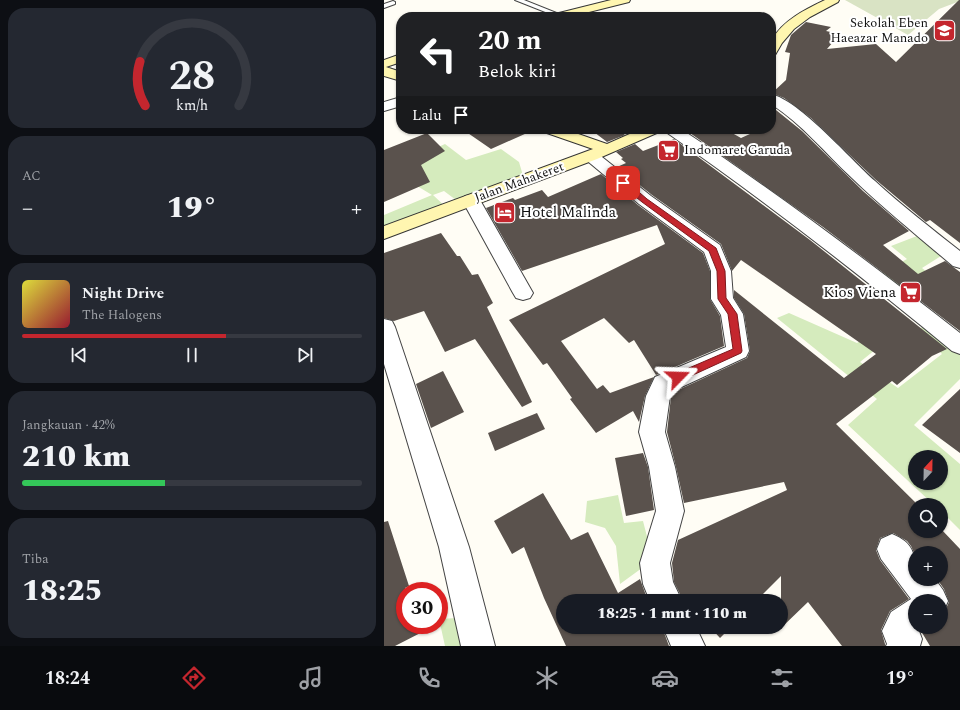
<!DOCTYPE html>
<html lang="id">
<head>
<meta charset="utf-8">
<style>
  body { margin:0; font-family:Spectral,serif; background:#242831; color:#f1f3f6; height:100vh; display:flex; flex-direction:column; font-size:15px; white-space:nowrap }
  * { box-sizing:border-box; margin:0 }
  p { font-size:13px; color:#9ea1a6 }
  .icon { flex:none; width:22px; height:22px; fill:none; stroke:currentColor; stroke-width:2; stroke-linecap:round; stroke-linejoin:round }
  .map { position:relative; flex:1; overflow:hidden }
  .side { display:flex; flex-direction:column; gap:8px; padding:8px; background:#0d0f14; width:384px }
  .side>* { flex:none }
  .banner { position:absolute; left:12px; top:12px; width:380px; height:122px; border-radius:16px; box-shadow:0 1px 3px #0004; background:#202124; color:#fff; overflow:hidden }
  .needle { width:26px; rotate:22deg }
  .fabs { position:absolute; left:524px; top:450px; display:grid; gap:8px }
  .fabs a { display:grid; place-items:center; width:40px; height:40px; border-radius:50%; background:#171b24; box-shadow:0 1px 3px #0004; font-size:20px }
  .speed { position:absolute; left:12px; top:582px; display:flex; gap:8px; font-size:20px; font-weight:700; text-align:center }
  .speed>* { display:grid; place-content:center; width:52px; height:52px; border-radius:50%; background:#171b24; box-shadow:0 1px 3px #0004; line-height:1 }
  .speed .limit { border:6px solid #d22; background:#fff; color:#111 }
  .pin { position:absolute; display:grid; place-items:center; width:34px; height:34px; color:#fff; margin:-17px; border-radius:8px; box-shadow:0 2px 6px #0006 }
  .me { position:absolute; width:44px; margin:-22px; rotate:68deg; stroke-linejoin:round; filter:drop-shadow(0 0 3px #0008) }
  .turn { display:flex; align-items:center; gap:14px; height:84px; padding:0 16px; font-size:18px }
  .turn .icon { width:52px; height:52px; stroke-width:2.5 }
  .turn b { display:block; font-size:28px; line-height:34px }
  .then { display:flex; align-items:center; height:38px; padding:0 16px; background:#0003; gap:8px; font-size:15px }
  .big { font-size:30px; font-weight:800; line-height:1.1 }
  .side .card { flex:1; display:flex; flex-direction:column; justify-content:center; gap:6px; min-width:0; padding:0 14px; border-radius:16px; background:#242831 }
  .side .dial { align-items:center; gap:0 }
  .dial svg { height:104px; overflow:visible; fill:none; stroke:#363941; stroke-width:7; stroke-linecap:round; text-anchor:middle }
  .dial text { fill:#f1f3f6; stroke:none }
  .song { display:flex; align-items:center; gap:12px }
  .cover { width:48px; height:48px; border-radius:6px; background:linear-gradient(135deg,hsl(60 70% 55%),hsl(350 70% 35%)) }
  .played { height:4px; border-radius:2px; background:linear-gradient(90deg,#c4262e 60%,#363941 60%) }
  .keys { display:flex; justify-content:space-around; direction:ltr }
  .heat { display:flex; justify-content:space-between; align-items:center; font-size:22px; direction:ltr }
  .charge { height:6px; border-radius:3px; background:linear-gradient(90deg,#34c759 42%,#363941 0) }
  .trip { position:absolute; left:172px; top:594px; width:232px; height:40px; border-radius:20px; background:#171b24; box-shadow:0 1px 3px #0004; font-weight:800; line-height:40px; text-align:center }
  .menu { display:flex; height:64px; justify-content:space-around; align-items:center; background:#090b0e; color:#9ea1a6 }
  .menu .icon { width:28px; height:28px }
  .menu .active { color:#c4262e }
  .menu b { font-size:18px; color:#f1f3f6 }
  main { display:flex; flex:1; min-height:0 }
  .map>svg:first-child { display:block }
  .green { fill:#d5ebbd; fill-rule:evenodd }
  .cemetery { fill:#d9e3c4 }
  .building { fill:#5a524d }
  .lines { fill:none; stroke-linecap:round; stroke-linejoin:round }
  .lane-casing { stroke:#444; stroke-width:2 }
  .street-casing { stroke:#444; stroke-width:2 }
  .secondary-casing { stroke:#333; stroke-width:2 }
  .lane { fill:#fff; fill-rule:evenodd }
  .street { fill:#fff; fill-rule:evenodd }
  .secondary { fill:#fff6b0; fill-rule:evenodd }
  .route { fill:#c4262e; stroke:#7f191e }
  .labels { text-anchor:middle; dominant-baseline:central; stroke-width:4; stroke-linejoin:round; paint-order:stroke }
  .far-poi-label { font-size:13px; fill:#111; stroke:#fff; text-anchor:end }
  .far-street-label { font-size:13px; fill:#111; stroke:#fff }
  .poi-label { font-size:15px; fill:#111; stroke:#fff; text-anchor:start }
</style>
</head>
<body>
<main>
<section class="side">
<div class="card dial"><svg viewBox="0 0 100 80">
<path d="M14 69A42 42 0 1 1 86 69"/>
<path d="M14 69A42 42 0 0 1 10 35" stroke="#c4262e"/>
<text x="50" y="56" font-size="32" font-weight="700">28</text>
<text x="50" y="72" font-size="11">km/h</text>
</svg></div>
<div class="card"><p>AC</p>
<div class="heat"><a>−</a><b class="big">19°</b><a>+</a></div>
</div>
<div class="card">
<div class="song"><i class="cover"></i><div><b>Night Drive</b><p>The Halogens</p></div></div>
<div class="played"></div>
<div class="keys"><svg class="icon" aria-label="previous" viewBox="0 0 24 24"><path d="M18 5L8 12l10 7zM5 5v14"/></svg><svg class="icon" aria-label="pause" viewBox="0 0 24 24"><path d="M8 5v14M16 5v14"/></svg><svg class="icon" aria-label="next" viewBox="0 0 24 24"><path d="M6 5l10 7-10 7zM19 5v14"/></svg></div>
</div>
<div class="card"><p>Jangkauan · 42%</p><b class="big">210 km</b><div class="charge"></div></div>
<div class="card"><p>Tiba</p><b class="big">18:25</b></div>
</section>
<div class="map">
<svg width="576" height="646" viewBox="0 0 576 646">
  <rect width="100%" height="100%" fill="#fffdf5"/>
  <!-- green -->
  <path class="green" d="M61 144 82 160 117 149 135 162 140 179 76 203 60 191 49 195 64 209 0 236V215L48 195 5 169Z
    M533 236 557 256 538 268 558 284 526 283 514 289 497 273 523 259 507 246Z
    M405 313 473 343 498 326 507 337 476 362 514 388 558 354 534 330 544 323 576 352V379L530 425 576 464V530L557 511V505H550L464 425 493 399 393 318ZM531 457H557V483H531Z
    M234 495 240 523 259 521 269 560 236 584 232 546 221 528 201 522 203 501Z
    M73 618 79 646H61L55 619Z"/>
  <!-- cemetery -->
  <path class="cemetery" d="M461 0H576V1L555 9 524 35Z"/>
  <!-- building -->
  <path class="building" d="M575 0H576V243L546 220 542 222 492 180 427 118 400 98 388 93 402 80 406 53 401 52 407 35 422 22 447 27 442 31 456 34 443 49 492 44 512 62Z
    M387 106 418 131 479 191 525 231 499 245 534 274 561 261 576 272V331L439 227 306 133 317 129H341L357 138 377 129H387Z
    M78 129H152L107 149Z
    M206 129H234L241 135 223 142Z
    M43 133 61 151 37 165 46 182 0 202V150Z
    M290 139 426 240 563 349 548 356 513 385 508 381 452 424 534 505H531V531H557V529L576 549V646H546L537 631 541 627H557V614L560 613 565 602 560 589 553 579H557V553H531V555L527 546 523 541 509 533 496 538 492 550 496 560 525 599 506 611 497 630 501 644V646H458L424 602 397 628V576L372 601H303L296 594 290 582 288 563 294 540 403 490 400 482 300 503 292 467 283 432 287 397 290 392 363 358 366 351 360 314 350 298V290L460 378 492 354 357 260 348 271 337 244 268 195 233 167 242 163 237 159 239 158 232 152 251 144 259 151Z
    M217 174 254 205 319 253 326 271V299L336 316 340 346 272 375 250 340 245 343 220 318 177 341 213 389 219 385 226 393 270 377 261 396 255 422 249 411 212 433 186 399 188 398 163 363 159 365 125 320 281 244 273 225 138 271 102 208 129 198 131 200 158 190 164 197Z
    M57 233 73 256H76L88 275 94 274 109 303 103 307 148 402 138 407 91 339 61 352 40 311 10 321 0 318V253Z
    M59 371 80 412 47 428 32 384Z
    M576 389V453L538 425Z
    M153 413 161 429 111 451 104 433Z
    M259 453 264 467 270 510 242 516 231 458Z
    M159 493 187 540 204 532 234 593 256 579 264 601H179V627H278L285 646H182L160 598 140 547 128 554 110 521Z
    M4 521 25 586 21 588V625H52L11 646H0V522Z
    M326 627H347L336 638Z"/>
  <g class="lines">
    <defs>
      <path id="lane" d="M131 0H140L180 16 174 17Z
        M9 1 11 2V4L0 8V4Z"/>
      <path id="street" d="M387 94C416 101 467 160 491 181 518 206 547 228 576 251V268L569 266C535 237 500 209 468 178 441 153 418 124 387 104Z
        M17 97V106L0 111V102Z
        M279 129H297C393 193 485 262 576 333V354L568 351C475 274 381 201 282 132Z
        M207 151 213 153 267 196 336 245 347 271 349 298 359 314 365 351 362 357 289 391 286 396 281 432 291 467 300 511 286 563 289 582 298 601H266L259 584 256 563 272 511 265 467 255 432 262 396 271 377 342 347 337 315 327 299V271L320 252 255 204 201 159 199 156 201 153Z
        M87 195 93 196 96 200 149 293 146 298 139 300 132 298 129 293 78 200 81 196Z
        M0 319 8 321 11 327 85 547 111 646H77L55 547 0 364Z
        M508 534C532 544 531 556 531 579H551L559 590 564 601 559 612 557 613V601H531V627H540L535 631 538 639 536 646H502L503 644 498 631 507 612 527 599 497 559 493 549 497 539Z
        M279 627H312L321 646H287Z"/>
      <path id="secondary" d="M227 0H246L245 2 185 17H165L167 15Z
        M441 0H455L454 2 426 17 410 29 398 43 391 55 387 56C387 51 386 44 388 40 398 21 422 9 441 0Z
        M17 54V62L2 67 17 72V81L0 76V60Z
        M157 129H180L223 144 257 129H278L275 132 213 159 0 239V226L209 149 160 132Z"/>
    </defs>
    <!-- lane casing -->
    <use href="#lane" class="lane-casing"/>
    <!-- street casing -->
    <use href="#street" class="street-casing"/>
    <!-- secondary casing -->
    <use href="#secondary" class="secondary-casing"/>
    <!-- lane -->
    <use href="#lane" class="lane"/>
    <!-- street -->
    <use href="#street" class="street"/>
    <!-- secondary -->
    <use href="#secondary" class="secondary"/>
  </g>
  <!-- route -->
  <path class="route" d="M236 181H242L263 199 332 248 341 271 342 298 353 314 358 351 357 353 298 380H291L289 377 291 374 349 349 344 314 334 299 333 271 325 251 258 202 236 184Z"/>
  <!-- icons -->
  <defs>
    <symbol id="school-square" viewBox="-11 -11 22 22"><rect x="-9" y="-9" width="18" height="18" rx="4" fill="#c4262e" stroke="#fff"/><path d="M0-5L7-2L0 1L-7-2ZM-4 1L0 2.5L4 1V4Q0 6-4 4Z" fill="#fff"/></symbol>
    <symbol id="supermarket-square" viewBox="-11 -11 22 22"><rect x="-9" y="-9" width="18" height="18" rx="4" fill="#c4262e" stroke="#fff"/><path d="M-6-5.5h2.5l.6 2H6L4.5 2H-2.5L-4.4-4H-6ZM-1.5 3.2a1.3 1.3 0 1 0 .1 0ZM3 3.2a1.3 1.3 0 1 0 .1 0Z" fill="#fff"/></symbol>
    <symbol id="hotel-square" viewBox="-11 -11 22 22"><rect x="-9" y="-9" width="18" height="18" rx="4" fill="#c4262e" stroke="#fff"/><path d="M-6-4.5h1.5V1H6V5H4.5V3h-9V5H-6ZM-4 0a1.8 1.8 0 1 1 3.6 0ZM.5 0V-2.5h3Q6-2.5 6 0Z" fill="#fff"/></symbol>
  </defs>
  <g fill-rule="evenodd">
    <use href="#school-square" x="548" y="18" width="25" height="25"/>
    <use href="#supermarket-square" x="272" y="138" width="25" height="25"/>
    <use href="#hotel-square" x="108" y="200" width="25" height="25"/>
    <use href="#supermarket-square" x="514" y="280" width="25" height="25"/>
  </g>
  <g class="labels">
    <!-- far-poi labels -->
    <g class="far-poi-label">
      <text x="544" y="23">Sekolah Eben<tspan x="544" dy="15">Haeazar Manado</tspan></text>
      <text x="300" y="150" text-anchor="start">Indomaret Garuda</text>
    </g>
    <!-- far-street labels -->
    <g class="far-street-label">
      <text transform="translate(135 182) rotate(-20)">Jalan Mahakeret</text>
    </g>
    <!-- poi labels -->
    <g class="poi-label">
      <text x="136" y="212">Hotel Malinda</text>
      <text x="512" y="292" text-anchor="end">Kios Viena</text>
    </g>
  </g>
</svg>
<div class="fabs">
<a><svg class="needle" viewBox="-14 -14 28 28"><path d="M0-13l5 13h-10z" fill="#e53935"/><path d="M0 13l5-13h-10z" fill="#9ea1a6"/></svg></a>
<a><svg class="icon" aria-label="search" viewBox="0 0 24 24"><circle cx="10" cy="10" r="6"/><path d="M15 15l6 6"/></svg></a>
<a>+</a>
<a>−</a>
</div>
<div class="speed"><div class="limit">30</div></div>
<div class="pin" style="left:239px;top:183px;background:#d93025"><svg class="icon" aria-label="arrive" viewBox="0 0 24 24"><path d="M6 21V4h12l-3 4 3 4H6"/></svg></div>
<svg class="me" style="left:294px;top:377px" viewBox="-20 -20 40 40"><path d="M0-17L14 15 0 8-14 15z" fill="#c4262e" stroke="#fff" stroke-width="4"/></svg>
<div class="trip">18:25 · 1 mnt · 110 m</div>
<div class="banner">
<div class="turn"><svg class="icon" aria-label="left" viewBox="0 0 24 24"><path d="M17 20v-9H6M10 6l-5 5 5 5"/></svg><div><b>20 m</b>Belok kiri</div></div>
<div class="then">Lalu<svg class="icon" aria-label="arrive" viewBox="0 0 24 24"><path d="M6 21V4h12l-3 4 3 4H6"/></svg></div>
</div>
</div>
</main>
<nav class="menu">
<b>18:24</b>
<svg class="icon active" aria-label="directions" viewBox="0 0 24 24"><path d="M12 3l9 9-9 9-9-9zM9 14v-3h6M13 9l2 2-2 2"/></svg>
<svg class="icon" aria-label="music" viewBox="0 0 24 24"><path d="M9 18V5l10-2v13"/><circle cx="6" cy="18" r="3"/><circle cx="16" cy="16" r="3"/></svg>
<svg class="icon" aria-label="phone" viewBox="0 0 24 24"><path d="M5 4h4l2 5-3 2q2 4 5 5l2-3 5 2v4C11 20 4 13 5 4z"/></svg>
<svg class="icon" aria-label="climate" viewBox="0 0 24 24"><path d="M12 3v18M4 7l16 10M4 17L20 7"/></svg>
<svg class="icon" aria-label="car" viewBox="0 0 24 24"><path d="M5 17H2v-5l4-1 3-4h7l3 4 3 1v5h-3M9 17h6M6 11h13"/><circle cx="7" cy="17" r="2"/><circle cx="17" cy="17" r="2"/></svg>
<svg class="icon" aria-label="filters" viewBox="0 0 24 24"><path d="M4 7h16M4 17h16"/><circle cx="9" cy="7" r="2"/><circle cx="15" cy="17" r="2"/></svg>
<b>19°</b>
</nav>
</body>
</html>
